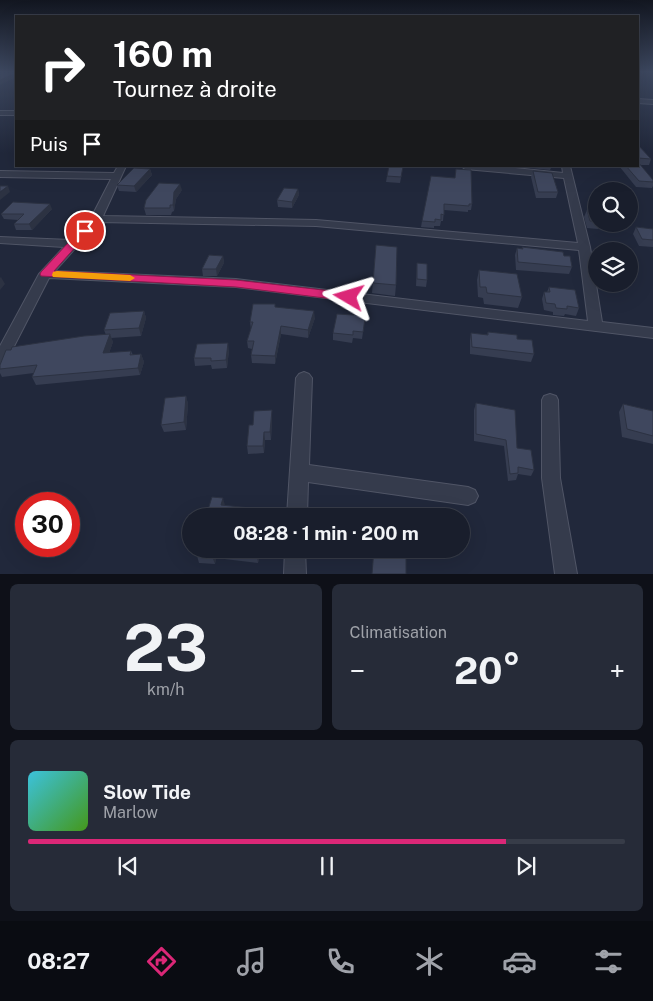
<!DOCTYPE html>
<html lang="fr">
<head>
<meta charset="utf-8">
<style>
  body { margin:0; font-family:"Public Sans",sans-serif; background:#262b38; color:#f1f3f6; height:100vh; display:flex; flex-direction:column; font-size:19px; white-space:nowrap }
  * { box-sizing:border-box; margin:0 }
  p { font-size:16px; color:#9fa2a9 }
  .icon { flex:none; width:28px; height:28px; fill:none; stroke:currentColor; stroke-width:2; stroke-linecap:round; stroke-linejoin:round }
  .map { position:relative; height:574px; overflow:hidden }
  .details { display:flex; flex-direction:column; gap:10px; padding:10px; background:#0e1018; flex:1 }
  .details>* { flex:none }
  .banner { position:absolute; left:15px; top:15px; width:624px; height:152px; border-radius:0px; box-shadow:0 5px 20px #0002,0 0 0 1px #373c48; background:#202124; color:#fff; overflow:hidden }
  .controls { position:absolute; left:588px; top:182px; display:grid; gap:10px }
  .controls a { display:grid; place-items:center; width:50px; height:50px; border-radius:50%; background:#191e2c; box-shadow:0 5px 20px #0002,0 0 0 1px #373c48; font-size:25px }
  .speed { position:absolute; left:15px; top:492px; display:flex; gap:10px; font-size:25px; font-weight:700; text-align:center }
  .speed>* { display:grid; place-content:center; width:65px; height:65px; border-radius:50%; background:#191e2c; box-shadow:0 5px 20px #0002,0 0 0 1px #373c48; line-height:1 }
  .speed .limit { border:8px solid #d22; background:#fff; color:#111 }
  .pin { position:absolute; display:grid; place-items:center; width:42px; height:42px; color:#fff; margin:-21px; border:2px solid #fff; border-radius:50%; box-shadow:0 1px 5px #0007 }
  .me { position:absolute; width:55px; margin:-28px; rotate:277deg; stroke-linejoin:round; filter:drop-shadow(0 0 4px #0008) }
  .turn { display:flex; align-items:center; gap:18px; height:105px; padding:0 15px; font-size:22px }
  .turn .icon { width:65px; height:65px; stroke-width:2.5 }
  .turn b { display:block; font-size:35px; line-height:42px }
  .then { display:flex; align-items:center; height:48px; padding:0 15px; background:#0003; gap:10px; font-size:19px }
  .big { font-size:38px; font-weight:700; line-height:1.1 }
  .details .widget { flex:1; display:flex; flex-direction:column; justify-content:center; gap:8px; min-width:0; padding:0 18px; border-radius:8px; background:#262b38 }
  .details .dial { align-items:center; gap:0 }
  .dial b { font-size:65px; line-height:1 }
  .song { display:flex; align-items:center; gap:15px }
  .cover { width:60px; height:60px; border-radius:8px; background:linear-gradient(135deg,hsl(190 70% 55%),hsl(100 70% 35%)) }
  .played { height:5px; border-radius:2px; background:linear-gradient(90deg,#db2777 80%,#373c48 80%) }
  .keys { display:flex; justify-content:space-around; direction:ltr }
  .heat { display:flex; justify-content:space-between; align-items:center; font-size:28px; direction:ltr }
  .details .tiles { flex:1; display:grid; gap:10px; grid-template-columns:1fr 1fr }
  .widget:last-child { grid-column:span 2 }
  .trip { position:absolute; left:182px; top:508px; width:288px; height:50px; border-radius:25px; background:#191e2c; box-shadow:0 5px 20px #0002,0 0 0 1px #373c48; font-weight:700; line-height:50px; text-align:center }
  .dock { display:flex; height:80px; justify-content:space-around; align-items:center; background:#0a0c12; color:#9fa2a9 }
  .dock .icon { width:35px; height:35px }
  .dock .on { color:#db2777 }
  .dock b { font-size:22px; color:#f1f3f6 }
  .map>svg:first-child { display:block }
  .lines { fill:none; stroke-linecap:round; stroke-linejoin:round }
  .street-casing { stroke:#505566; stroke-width:2 }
  .street { fill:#353b4c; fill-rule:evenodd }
  .wall { fill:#363d51 }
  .shaded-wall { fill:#2c3242 }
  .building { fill:#3f475e; stroke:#2c3242 }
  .route { fill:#db2777; stroke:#8e194d }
  .slow { fill:#f59e0b }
</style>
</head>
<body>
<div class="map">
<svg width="653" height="574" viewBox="0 0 653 574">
  <rect width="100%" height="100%" fill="#21283b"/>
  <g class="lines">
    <defs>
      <path id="street" d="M638 99 653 100V104L638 103Z
        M0 111H16V115H0Z
        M118 166H126L103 216 316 220 578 243 564 178 465 169 461 166H495L563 173 562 166H570L590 247 602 322 653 328V338L236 287 49 278 7 360 5 364 0 365V346L39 274 64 247 0 243V237L70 240 91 218 111 179 0 177V171L114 173ZM99 222 316 226 579 250 588 321 236 279 55 271Z
        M304 372 309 374 312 378 309 465 468 487 475 490 478 496 475 502 468 505 308 482 307 516H287L296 378 299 374Z
        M550 394 556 396 558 400 560 478 577 574H555L542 478V400L544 396Z
        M285 549H305L306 574H284Z"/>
    </defs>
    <!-- street casing -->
    <use href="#street" class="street-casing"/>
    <!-- street -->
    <use href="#street" class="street"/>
  </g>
  <!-- wall -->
  <path class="wall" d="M638 145 651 159 649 165H640L653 180V186L652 188 636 187 619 166H638Z
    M528 166H552L550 170 529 168Z
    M150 169 152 175 136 192 119 191 117 185Z
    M456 169 472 204 471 210H468V212L444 210 443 221H441L440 226H434V228L421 227 422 221 455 178Z
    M533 171 558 192 556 198H536L531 177Z
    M402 173 400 183 386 182 387 176Z
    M298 189 299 195 292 208 278 207 277 200Z
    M182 190 176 199 174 211 172 212 171 215H146L144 208Z
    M52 209 32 230H16L14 224 18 220 4 219 1 214Z
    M587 210 596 211V224H600L598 229 587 228 584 217Z
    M636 227 653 229V247L639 246 633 234Z
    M376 245 396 285 395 296 372 293Z
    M522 247 564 256 572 267 569 274 516 270 515 255 517 248 522 249Z
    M223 256 224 263 217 276H203L202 269Z
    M417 263 427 280 426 287 416 286Z
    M479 270 522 297 518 308 484 304 483 298 478 297 477 280Z
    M549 287 579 308 576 316 565 314 564 316 553 315V312L544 310 542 299 544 292H547Z
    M275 304V307L315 318 308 338 281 334 275 364 252 363 251 355 252 349 248 348 247 341 251 330 250 322Z
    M144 311 146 318 141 336 111 338 113 342 109 353 131 351 133 355 141 354 144 362 140 375 36 385 32 377 34 373 2 377 0 373V365L106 335 104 330Z
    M366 311 362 339 353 338 352 343 333 340V333L354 315Z
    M488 332 517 339 534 354 531 362 470 354V340L471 333 487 335Z
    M229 350 227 368 212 369 211 365 195 366 194 358Z
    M186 396 188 404 186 430 164 432 161 425Z
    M476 403 517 448 534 470 531 476 518 474 516 480 508 481 504 446 474 441V410Z
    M623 404 653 411V444L622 437 619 412Z
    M272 418 271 440H265L264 453 248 454 247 446 253 425Z
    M197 549H261L258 563 216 558 215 564 199 563 196 552Z
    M368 549H406L373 553 367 552Z"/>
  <!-- shaded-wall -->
  <path class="shaded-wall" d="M16 73V77L0 85V80Z
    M150 169 152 175 136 192 134 186Z
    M180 184 182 190 176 199 174 211 173 205 174 192Z
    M8 186 10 192 0 200V192Z
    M298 189 299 195 292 208V202Z
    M50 204 52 209 32 230 29 224Z
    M223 256 224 263 217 276 216 269Z
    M1 277 5 284 0 290V278Z
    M144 311 146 318 141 336 139 328Z
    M314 311 315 318 308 338V330Z
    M281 326V334L275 364V356Z
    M110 334 113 342 106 361 103 353Z
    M228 343 229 350 227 368 226 360Z
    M141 354 144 362 140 375 138 368Z
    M186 396 188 404 186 430 184 422Z
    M272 410V418L271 440 270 432Z
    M264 432 265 440 264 453 263 446Z
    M223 498 226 509 221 505Z
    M251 508 253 516H249Z
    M213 549 216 558 215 564 211 554Z
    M257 549H261L258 563 256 552Z"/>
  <!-- building -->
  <path class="building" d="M0 72H16V73L0 80Z
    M638 145 651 159 638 158Z
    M638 162 653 180V182L639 181 626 166H638Z
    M389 166 403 167 401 177 387 176Z
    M134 168 150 169 134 186 117 185Z
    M456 169 471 170 472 204H469V206L444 204V215L441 214V220L435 219V222L422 221 431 176 455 178Z
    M533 171 552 173 558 192H538Z
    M159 183 180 184 174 192 173 205H170V208H144L146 200Z
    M0 186H8L0 192Z
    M284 188 298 189 292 202 277 200Z
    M13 202 50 204 29 224H14L24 214H1Z
    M587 210 596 211V222L590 221Z
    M636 227 653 229V240L642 239Z
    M376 245 397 247 396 285 373 283Z
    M522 247 563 252 564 256H570L572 267 518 262 517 248 523 249Z
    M209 255 223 256 216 269H202Z
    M417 263 427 264V280L417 279Z
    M479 270 517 274 522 297 487 293 486 287H480Z
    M549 287 575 290 579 308 567 306V309L556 308 555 304 546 303 544 292H550Z
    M253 304H275V307L314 311 308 330 281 326 275 356 251 355 254 341H247L253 322H250Z
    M355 310 366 311 363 332 353 331V335L333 333 337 314 354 315Z
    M144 311 139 328 104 330 110 313Z
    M488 332 517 335V339L532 340 534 354 472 347 471 333 488 335Z
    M110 334 103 353 131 351 130 355 141 354 138 368 32 377 37 365 0 369V365L6 350H11L12 347 84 336Z
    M228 343 226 360 211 361V358H194L197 344Z
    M186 396 184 422 161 425 165 398Z
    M476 403 515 410 517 448 531 450 534 470 518 467V473L510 474 506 440 476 434Z
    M623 404 653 411V436L627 429Z
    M272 410 270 432H264L263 446H247L249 425H253L254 411Z
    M212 497 223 498 221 505 251 508 249 516H206Z
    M197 549H213L211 554 196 552Z
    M225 549H257L256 552Z
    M374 549H406V574H372Z"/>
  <!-- sky -->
  <linearGradient id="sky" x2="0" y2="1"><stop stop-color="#121620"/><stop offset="0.47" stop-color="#3d4860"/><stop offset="1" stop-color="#3d4860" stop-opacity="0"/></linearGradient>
  <rect width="653" height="153" fill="url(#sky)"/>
  <!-- route -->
  <path class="route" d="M85 228 90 231 88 233 54 271 236 280 349 293 355 297 349 301 236 287 41 276 40 274 41 272 81 229Z"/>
  <!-- slow -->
  <path class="slow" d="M57 271 130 275 135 278 130 281 53 277 52 275 53 272Z"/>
</svg>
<div class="controls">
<a><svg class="icon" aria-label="search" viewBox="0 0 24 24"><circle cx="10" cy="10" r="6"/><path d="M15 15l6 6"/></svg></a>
<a><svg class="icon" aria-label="layers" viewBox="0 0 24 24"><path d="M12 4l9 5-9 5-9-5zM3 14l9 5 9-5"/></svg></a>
</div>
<div class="speed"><div class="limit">30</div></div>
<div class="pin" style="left:85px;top:231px;background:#d93025"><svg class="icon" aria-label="arrive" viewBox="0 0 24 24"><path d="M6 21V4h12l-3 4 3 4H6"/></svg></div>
<svg class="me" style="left:349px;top:297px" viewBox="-20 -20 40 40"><path d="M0-17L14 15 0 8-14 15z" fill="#db2777" stroke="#fff" stroke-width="4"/></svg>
<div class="trip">08:28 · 1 min · 200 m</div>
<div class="banner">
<div class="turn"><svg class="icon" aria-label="right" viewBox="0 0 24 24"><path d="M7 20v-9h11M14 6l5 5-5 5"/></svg><div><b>160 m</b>Tournez à droite</div></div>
<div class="then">Puis<svg class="icon" aria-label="arrive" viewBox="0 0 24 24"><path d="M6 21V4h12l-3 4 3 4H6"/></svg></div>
</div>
</div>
<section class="details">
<div class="tiles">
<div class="widget dial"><b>23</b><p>km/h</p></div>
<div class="widget"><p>Climatisation</p>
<div class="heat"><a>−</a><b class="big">20°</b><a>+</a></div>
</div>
<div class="widget">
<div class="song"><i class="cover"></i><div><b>Slow Tide</b><p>Marlow</p></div></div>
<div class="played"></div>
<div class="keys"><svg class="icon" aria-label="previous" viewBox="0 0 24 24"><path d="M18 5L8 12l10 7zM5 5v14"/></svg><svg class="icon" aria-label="pause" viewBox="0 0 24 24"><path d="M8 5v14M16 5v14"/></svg><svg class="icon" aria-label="next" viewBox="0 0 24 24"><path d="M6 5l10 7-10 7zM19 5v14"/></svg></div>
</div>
</div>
</section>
<nav class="dock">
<b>08:27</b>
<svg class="icon on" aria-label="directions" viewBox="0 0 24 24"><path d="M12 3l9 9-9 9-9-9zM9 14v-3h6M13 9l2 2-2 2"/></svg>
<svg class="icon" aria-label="music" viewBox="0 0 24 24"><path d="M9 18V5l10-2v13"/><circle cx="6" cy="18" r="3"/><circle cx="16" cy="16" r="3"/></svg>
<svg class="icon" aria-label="phone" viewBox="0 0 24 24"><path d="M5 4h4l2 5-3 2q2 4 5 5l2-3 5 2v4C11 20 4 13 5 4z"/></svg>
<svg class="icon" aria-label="climate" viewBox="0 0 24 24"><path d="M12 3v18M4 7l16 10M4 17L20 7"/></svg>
<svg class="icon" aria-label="car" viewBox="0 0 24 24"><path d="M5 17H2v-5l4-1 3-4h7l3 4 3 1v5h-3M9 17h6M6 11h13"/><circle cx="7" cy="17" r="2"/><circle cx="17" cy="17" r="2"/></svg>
<svg class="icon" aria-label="filters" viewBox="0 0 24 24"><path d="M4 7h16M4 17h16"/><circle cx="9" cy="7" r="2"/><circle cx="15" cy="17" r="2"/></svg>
</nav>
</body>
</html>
